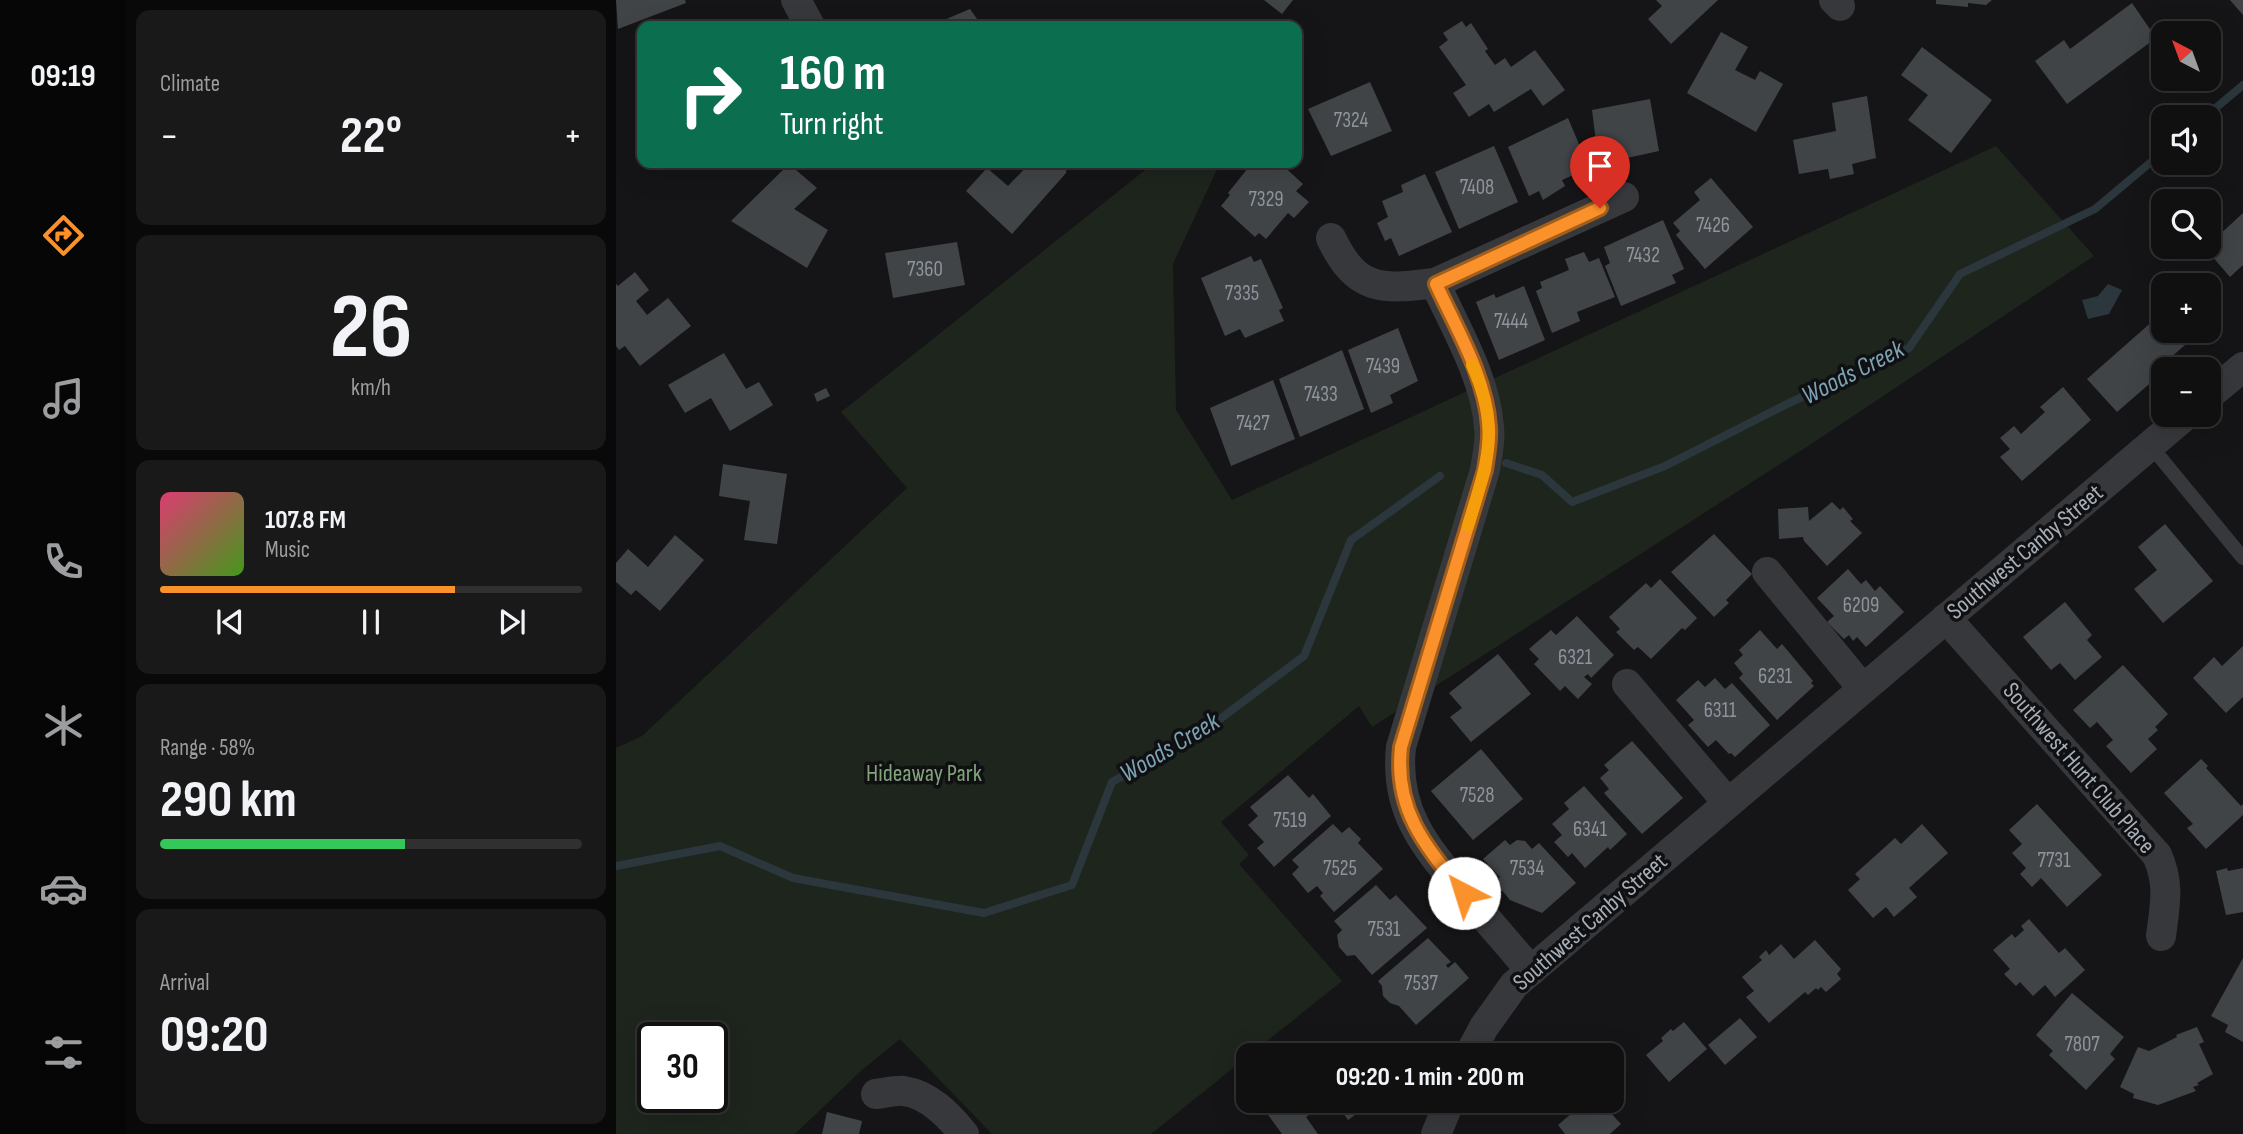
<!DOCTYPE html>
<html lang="en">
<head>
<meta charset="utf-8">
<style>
  body { margin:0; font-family:"Sofia Sans Condensed",sans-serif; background:#19191a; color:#f1f3f6; height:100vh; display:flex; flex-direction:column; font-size:26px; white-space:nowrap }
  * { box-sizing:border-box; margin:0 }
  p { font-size:23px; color:#9c9d9f }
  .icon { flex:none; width:38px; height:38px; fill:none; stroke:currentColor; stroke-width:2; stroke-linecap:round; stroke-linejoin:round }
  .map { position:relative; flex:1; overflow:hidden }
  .panel { display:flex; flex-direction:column; gap:10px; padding:10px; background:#090909; width:490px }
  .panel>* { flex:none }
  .banner { position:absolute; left:21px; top:21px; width:665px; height:147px; border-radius:14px; box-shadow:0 7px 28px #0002,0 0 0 2px #303031; background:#0b6e4f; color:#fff; overflow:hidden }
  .needle { width:46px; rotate:319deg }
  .controls { position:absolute; left:1535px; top:21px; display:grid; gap:14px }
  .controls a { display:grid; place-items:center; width:70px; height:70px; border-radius:14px; background:#101011; box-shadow:0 7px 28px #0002,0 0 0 2px #303031; font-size:35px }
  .speed { position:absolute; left:21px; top:1022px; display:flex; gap:14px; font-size:35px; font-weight:700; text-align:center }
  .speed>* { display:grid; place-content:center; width:91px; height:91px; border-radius:50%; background:#101011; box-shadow:0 7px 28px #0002,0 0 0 2px #303031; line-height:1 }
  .speed .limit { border:4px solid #111; border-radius:10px; background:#fff; color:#111 }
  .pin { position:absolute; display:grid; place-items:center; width:60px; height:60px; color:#fff; margin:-72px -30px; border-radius:50% 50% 50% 0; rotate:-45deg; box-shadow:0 0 7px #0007 }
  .pin .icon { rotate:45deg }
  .me { position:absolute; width:77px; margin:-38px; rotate:320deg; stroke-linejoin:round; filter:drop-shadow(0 0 5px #0008) }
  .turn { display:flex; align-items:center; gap:24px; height:147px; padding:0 28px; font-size:32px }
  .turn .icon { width:91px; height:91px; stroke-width:2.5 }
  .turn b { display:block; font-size:49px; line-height:60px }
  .big { font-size:52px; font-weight:700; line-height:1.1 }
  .panel .widget { flex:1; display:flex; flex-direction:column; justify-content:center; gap:10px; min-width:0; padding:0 24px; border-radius:14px; background:#19191a }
  .panel .dial { align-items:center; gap:0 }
  .dial b { font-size:91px; line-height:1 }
  .song { display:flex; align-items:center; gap:21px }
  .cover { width:84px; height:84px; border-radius:10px; background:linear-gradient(135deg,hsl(340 70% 55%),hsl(100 70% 35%)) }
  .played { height:7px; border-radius:4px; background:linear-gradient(90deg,#fa912a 70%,#303031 70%) }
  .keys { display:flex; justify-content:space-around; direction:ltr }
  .heat { display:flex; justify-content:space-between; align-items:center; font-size:38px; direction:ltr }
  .charge { height:10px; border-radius:5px; background:linear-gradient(90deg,#34c759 58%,#303031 0) }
  .trip { position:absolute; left:620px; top:1043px; width:388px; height:70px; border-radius:14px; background:#101011; box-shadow:0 7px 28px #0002,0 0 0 2px #303031; font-weight:700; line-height:70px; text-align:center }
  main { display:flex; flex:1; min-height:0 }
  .dock { display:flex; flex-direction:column; width:126px; justify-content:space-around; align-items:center; background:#060607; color:#9c9d9f }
  .dock .icon { width:49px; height:49px }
  .dock .on { color:#fa912a }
  .dock b { font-size:32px; color:#f1f3f6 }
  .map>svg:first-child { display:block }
  .green { fill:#1d251d; fill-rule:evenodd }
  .water { fill:#2b373c }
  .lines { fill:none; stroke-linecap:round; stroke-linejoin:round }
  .stream { stroke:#2b373c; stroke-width:8 }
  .building { fill:#414447 }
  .lane { stroke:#36383c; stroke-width:14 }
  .street { stroke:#36383c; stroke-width:30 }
  .route-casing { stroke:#a25e1b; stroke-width:18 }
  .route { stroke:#fa912a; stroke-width:12 }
  .slow { stroke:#f59e0b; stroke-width:12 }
  .labels { text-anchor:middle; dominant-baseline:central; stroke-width:7; stroke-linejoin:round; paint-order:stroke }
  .number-label { font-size:21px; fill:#8d949c }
  .street-label { font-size:24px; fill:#a6afb8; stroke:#101012 }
  .park-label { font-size:24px; fill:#81a47c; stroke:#101012 }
  .water-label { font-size:26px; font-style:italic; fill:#7ca3b4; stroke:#101012 }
</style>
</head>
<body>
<main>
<nav class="dock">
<b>09:19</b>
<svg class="icon on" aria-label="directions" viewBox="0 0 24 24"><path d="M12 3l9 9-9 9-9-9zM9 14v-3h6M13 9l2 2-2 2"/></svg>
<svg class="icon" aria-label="music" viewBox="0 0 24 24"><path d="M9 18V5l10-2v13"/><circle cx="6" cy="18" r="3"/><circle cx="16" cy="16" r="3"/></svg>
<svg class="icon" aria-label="phone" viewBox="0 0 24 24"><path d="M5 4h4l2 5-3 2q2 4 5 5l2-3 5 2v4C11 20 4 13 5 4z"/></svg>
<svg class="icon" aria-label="climate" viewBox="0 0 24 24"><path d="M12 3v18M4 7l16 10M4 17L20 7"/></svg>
<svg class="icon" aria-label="car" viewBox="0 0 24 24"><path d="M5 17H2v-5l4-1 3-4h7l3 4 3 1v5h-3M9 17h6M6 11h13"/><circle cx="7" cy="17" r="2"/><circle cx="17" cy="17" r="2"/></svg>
<svg class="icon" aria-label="filters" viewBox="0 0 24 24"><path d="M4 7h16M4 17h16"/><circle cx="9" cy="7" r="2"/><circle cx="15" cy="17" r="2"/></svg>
</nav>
<section class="panel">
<div class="widget"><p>Climate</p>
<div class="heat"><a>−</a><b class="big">22°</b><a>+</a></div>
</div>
<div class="widget dial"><b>26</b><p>km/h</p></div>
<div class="widget">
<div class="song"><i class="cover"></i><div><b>107.8 FM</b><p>Music</p></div></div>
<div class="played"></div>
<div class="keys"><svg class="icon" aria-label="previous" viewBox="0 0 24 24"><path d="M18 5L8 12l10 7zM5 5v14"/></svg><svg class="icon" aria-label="pause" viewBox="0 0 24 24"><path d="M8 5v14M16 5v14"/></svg><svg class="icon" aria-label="next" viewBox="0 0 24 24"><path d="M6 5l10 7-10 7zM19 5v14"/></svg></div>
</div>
<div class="widget"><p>Range · 58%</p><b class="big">290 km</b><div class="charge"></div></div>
<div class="widget"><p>Arrival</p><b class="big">09:20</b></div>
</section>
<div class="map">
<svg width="1627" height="1134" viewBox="0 0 1627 1134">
  <rect width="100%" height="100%" fill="#151517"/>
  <!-- green -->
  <path class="green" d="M1380 146 1478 256 1189 448 756 727 743 706 605 822 633 855 623 864 726 981 535 1134H376L284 1039 246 1070 179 1134H0V748L26 736 291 488 225 412 538 163H604L557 264 560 410 616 500ZM37 1038H96V1097H37Z"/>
  <!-- water -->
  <path class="water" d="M1492 284 1506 290 1493 314 1472 319 1466 300 1482 296Z"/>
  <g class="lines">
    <!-- stream -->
    <path class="stream" d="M1589 117 1627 85
      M890 463 926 475 956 502 1049 466 1173 403 1293 348 1344 274 1479 209 1547 152
      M0 866 104 846 177 878 368 913 456 885 496 782 588 731 688 656 735 540 824 476"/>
  </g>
  <!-- building -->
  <path class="building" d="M0 0H69L70 3 2 29Z
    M648 0H677L666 14Z
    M1040 0H1102L1055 44 1032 19 1046 6Z
    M1320 0H1376L1370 5 1352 3V7L1320 4Z
    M1614 0H1627V15Z
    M1516 3 1540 38 1451 104 1419 61 1448 40 1454 49Z
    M354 9 366 26H314Z
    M846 21 850 27 855 23 872 49 869 51 879 65 889 58 895 67 919 50 949 90 927 106 915 89 878 112 873 104 853 117 837 93 850 85 823 47 832 40 827 33Z
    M1105 32 1132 47 1119 70 1139 80 1144 71 1167 84 1140 132 1071 93Z
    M1306 47 1376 100 1335 153 1292 120 1312 95 1285 75Z
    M754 82 776 131 715 156 692 109Z
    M1251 96 1260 158 1236 164 1238 174 1214 179 1212 169 1183 174 1177 140 1220 131 1216 103Z
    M1034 99 1043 151 1002 160V172L984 174 976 110Z
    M952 118 973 168 946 180 949 186 927 200 923 191 913 196 892 147Z
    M878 146 902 202 843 229 819 172Z
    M414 163H451L450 173 396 234 350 191 371 168 392 186Z
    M636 163H649L653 166 657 163H664L687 184 680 191 693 202 678 218 672 213 650 239 643 233 639 237 605 206 614 195 612 193Z
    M173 164 201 188 178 209 212 230 191 268 115 221Z
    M809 174 836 232 783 256 775 238 769 241 761 223 772 217 766 201 787 192 785 185Z
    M1095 178 1137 227 1089 269 1060 235 1064 231 1057 223 1084 200 1078 192Z
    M1627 213V265L1614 277 1589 248Z
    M1047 220 1068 269 1056 275 1060 283 1005 306 989 266 994 263 988 247Z
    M341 242 349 285 277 298 269 253Z
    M968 252 973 262 983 258 999 297 961 312 964 321 936 333 920 291 926 288 924 282 953 270 949 259Z
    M635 256 638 262 645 259 667 308 663 310 668 321 629 338 624 329 609 336 585 278Z
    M19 272 33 290 20 301 31 315 52 298 75 326 24 366 9 346 3 350 0 346V284L2 286Z
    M908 286 929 340 883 360 860 302 878 294 880 298Z
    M1547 312V331H1570L1577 338 1553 359 1557 363 1547 369V372L1501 412 1471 379Z
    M782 328 802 381 774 395 777 403 755 413 732 350Z
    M726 350 748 409 684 437 663 379Z
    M108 353 130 389 143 382 157 405 114 431 95 398 69 413 52 385Z
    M657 380 679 439 615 466 594 408Z
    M1447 387 1475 420 1406 481 1384 457 1394 449 1384 438 1398 426 1405 434 1429 412 1424 407Z
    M210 388 214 396 201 402 198 394Z
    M107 464 171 474 161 544 128 540 134 501 103 496Z
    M1216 502 1224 510 1227 507 1237 519 1234 521 1246 533 1211 566 1188 541 1187 537 1163 539 1162 509 1192 507 1193 521Z
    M1549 524 1597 581 1547 623 1518 589 1541 570 1522 547Z
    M1098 534 1136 574 1110 600 1113 603 1098 617 1055 572Z
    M59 535 88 560 44 611 20 590 15 595 0 582V563L12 549 32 567Z
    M1232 569 1245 584 1250 580 1259 591 1264 586 1288 612 1250 647 1241 637 1237 641 1233 635 1228 639 1211 622 1218 616 1201 598Z
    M1044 579 1081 618 1069 630 1066 628 1035 659 1022 647 1018 650 1000 632 1004 629 993 617 1030 583 1035 588Z
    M1449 602 1476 635 1471 640 1486 657 1459 680 1444 663 1435 670 1407 637Z
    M961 616 998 655 975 678 972 674 968 677 976 684 962 699 949 686 944 691 918 664 923 659 913 649 935 630 940 635Z
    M1144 630 1161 649 1166 644 1197 681 1195 683 1198 686 1161 720 1123 678 1127 674 1118 663 1127 655 1123 650Z
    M1627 646V697L1610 713 1577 678 1598 657 1606 666Z
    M882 654 915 694 855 742 834 717 846 708 833 693Z
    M1507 665 1552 714 1539 727 1542 730 1532 739 1541 749 1515 773 1490 746 1497 740 1481 722 1474 728 1457 710Z
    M1099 678 1109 689 1116 683 1154 725 1119 757 1115 753 1113 754 1100 740 1092 747 1072 725 1078 720 1060 700 1082 680 1089 687Z
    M1016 741 1067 798 1026 834 988 793 993 789 984 778 993 770 988 765Z
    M865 749 907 799 857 840 815 791Z
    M1585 759 1592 766 1590 768 1625 806 1627 804V815L1590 849 1571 828 1577 824 1548 793Z
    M672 775 693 798 697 794 715 816 658 867 641 848 648 842 632 825 642 816 634 807Z
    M968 786 1011 834 994 850 992 847 969 868 956 853 952 857 938 842 946 835 936 824 953 809 948 803Z
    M1421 804 1486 875 1451 907 1425 878 1416 887 1404 874 1410 868 1396 853 1406 844 1393 830Z
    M717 824 726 833 733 827 745 839 742 843 767 869 718 912 704 896 707 893 701 886 692 893 676 874 683 867 676 860Z
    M1306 824 1332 853 1293 888 1301 897 1278 917 1270 907 1257 918 1232 890 1244 879 1239 874 1279 838 1285 844Z
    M889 840 894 845 901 840 909 841 916 849 923 843 960 883 926 913 894 900 879 882 884 877 867 859Z
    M1611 868 1612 871 1627 868V912L1610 915 1600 871Z
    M760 885 774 900 780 895 811 928 756 975 739 955 731 956 723 947 721 935 726 930 718 921Z
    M1413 919 1443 953 1449 948 1469 970 1439 997 1429 985 1417 996 1404 982 1400 986 1388 974 1394 969 1377 950 1396 934 1399 938 1408 930 1405 926Z
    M812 938 835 962 830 965 832 968 839 962 853 978 800 1025 783 1006 774 1003 767 996 766 986 762 981Z
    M1199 940 1225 969 1221 974 1225 979 1210 992 1205 987 1202 990 1200 988 1192 995 1189 992 1153 1023 1130 997 1138 991 1126 977 1146 960 1143 957 1150 950 1153 955 1165 944 1178 959Z
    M1627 958V1042L1609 1032 1612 1025 1595 1016Z
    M1456 993 1508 1037 1494 1054 1499 1059 1470 1090 1433 1055 1437 1051 1420 1035Z
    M1124 1018 1141 1037 1109 1065 1092 1045Z
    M1068 1022 1091 1049 1053 1082 1030 1055 1047 1041 1045 1038 1055 1029 1057 1031Z
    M1581 1027 1588 1042 1583 1044 1597 1074 1581 1083 1583 1085 1577 1087 1580 1091 1542 1105 1517 1098 1518 1094 1504 1087 1522 1047 1533 1051 1561 1037 1560 1035Z
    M652 1101H713L690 1117 702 1134H666L647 1108 654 1103Z
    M719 1101H758L732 1120Z
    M970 1101H999L990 1108 1005 1124 994 1134H949L942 1125Z
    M211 1112 246 1121 243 1134H206Z"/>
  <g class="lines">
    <!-- lane -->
    <path class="lane" d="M1534 445 1627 558"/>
    <!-- street -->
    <path class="street" d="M180 0 194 26
      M1218 0 1224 6
      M715 238C740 291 765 290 819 283L1008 197
      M819 283C839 327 870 379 873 427 875 442 871 456 869 470L785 747C778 813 811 849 851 896 872 921 894 946 915 971
      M1592 396 1627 367
      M1151 572 1247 689
      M1330 618 1541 855C1554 884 1549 905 1545 936
      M1011 684 1112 803
      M853 1055 868 1027 898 985 1570 415
      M260 1094C269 1093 280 1090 288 1091 314 1095 333 1116 348 1134
      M820 1134 834 1101"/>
  </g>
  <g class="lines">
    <defs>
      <path id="route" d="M848 893C810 847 778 811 785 747L869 470C871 456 874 442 873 427 870 377 840 328 820 284L984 208"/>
    </defs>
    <!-- route casing -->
    <use href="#route" class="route-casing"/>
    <!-- route -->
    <use href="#route" class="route"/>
    <!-- slow -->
    <path class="slow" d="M852 526C871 463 885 429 856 365"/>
  </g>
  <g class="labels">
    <!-- number labels -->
    <g class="number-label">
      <text x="735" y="120">7324</text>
      <text x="861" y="187">7408</text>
      <text x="650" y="199">7329</text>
      <text x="1097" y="225">7426</text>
      <text x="1027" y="255">7432</text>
      <text x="309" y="269">7360</text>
      <text x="626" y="293">7335</text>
      <text x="895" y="321">7444</text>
      <text x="767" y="366">7439</text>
      <text x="705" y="394">7433</text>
      <text x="637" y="423">7427</text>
      <text x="1245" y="605">6209</text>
      <text x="959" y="657">6321</text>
      <text x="1159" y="676">6231</text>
      <text x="1104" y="710">6311</text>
      <text x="861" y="795">7528</text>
      <text x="674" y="820">7519</text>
      <text x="974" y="829">6341</text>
      <text x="1438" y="860">7731</text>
      <text x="724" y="868">7525</text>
      <text x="911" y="868">7534</text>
      <text x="768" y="929">7531</text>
      <text x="805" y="983">7537</text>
      <text x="1466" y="1044">7807</text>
    </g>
    <!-- street labels -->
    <g class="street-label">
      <text transform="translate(1409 552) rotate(-40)">Southwest Canby Street</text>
      <text transform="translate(1463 768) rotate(49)">Southwest Hunt Club Place</text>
      <text transform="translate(974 922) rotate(-41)">Southwest Canby Street</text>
    </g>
    <!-- park labels -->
    <g class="park-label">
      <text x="308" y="773">Hideaway Park</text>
    </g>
    <!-- water labels -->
    <g class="water-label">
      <text transform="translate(1237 373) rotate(-27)">Woods Creek</text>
      <text transform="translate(554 748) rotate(-31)">Woods Creek</text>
    </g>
  </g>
</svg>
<div class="controls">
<a><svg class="needle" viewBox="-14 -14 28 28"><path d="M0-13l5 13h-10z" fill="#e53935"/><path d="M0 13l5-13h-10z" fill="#9c9d9f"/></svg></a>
<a><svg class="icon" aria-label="sound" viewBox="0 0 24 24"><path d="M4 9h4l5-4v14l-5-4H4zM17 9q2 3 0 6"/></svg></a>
<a><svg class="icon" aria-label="search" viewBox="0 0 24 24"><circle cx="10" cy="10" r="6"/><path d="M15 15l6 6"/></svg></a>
<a>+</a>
<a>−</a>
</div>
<div class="speed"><div class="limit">30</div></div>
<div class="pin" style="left:984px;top:208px;background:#d93025"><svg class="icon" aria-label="arrive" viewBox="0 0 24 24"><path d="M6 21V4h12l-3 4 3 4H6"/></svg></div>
<svg class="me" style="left:848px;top:893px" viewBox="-20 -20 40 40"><circle r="19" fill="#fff"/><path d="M0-13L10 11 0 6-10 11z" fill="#fa912a"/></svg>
<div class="trip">09:20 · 1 min · 200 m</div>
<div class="banner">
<div class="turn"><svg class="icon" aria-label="right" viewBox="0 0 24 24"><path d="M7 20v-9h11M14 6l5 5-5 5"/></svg><div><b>160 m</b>Turn right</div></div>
</div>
</div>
</main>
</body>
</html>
